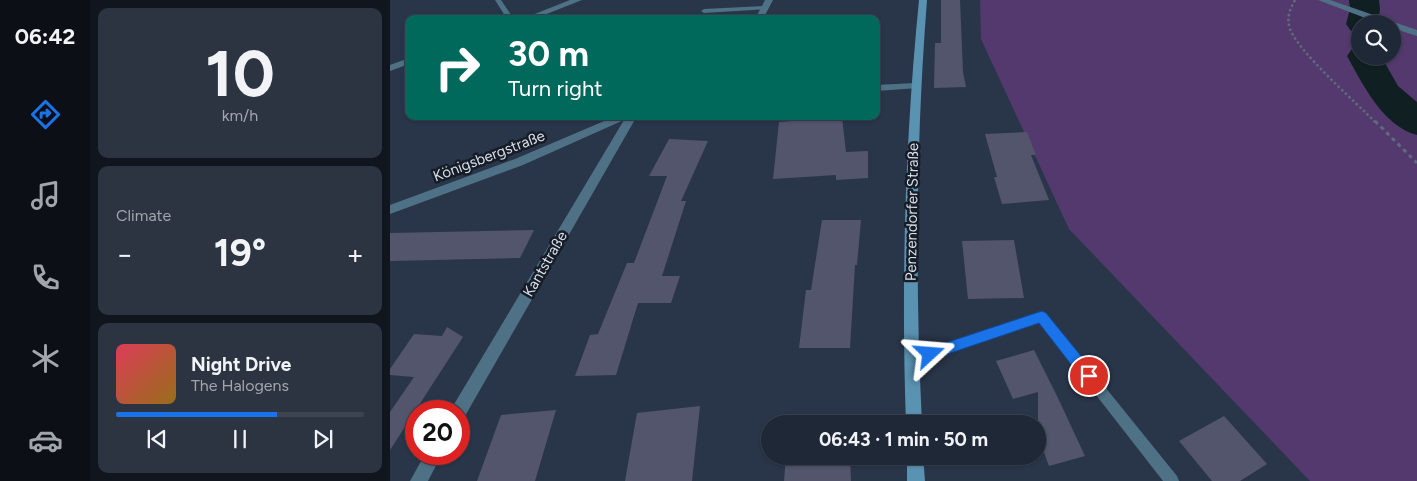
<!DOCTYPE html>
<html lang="en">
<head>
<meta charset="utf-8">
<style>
  body { margin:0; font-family:Figtree,sans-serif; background:#2c3442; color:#f1f3f6; height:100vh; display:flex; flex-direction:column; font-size:19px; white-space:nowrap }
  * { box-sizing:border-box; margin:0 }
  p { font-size:16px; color:#a1a6ad }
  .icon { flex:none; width:28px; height:28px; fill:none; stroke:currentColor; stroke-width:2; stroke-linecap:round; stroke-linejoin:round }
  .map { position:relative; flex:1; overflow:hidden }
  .side { display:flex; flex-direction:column; gap:8px; padding:8px; background:#11161e; width:300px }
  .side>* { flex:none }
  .top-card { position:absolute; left:15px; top:15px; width:475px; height:105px; border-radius:10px; box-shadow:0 1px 4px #0004,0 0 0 1px #3c4452; background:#00695c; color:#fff; overflow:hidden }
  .controls { position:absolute; left:961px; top:15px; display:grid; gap:10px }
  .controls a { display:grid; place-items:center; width:50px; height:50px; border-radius:50%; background:#1f2837; box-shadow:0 1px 4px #0004,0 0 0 1px #3c4452; font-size:25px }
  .speed { position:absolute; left:15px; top:400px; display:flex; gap:10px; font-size:25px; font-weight:700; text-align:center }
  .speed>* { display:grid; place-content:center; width:65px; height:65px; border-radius:50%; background:#1f2837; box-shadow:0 1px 4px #0004,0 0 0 1px #3c4452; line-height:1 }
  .speed .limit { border:8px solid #d22; background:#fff; color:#111 }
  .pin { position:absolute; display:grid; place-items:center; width:42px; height:42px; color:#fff; margin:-21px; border:2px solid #fff; border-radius:50%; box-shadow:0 1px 5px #0007 }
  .me { position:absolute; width:55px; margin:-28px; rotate:71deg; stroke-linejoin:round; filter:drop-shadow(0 0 4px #0008) }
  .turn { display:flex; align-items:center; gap:18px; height:105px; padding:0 20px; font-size:22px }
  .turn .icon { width:65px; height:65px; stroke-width:2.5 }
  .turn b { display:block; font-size:35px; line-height:42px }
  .big { font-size:38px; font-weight:700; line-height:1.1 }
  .side .widget { flex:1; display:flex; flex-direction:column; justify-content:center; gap:8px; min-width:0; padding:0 18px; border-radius:10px; background:#2c3442 }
  .side .dial { align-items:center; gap:0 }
  .dial b { font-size:65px; line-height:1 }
  .song { display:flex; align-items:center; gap:15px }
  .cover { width:60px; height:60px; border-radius:8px; background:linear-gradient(135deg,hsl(350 70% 55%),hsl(40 70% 35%)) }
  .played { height:5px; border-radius:2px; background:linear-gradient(90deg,#1a73e8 65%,#3c4452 65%) }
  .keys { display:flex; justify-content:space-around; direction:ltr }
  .heat { display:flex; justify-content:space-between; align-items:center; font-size:28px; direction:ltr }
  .trip { position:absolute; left:371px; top:415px; width:285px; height:50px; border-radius:25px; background:#1f2837; box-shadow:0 1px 4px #0004,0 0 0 1px #3c4452; font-weight:700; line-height:50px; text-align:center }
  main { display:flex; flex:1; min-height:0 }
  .dock { display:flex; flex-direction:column; width:90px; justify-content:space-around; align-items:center; background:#0c1016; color:#a1a6ad }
  .dock .icon { width:35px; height:35px }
  .dock .selected { color:#1a73e8 }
  .dock b { font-size:22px; color:#f1f3f6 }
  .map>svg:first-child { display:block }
  .green { fill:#53396d; fill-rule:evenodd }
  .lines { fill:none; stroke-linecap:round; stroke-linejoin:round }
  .river { fill:#0f1f22; fill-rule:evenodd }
  .building { fill:#53556d }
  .path-far1 { stroke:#5f6b7c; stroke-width:2.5; stroke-dasharray:2.5 2.5; stroke-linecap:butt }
  .path { stroke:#5f6b7c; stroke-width:3; stroke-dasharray:4 4; stroke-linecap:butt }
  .service { fill:#4f7185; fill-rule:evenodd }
  .minor { fill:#4f7185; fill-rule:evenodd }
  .secondary { fill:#5a92b1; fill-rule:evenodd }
  .route { fill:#1a73e8; stroke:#114b97 }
  .labels { text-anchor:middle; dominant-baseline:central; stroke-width:5; stroke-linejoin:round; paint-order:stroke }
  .street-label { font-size:15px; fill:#d5deea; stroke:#171d26 }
</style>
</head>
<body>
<main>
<nav class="dock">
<b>06:42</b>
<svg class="icon selected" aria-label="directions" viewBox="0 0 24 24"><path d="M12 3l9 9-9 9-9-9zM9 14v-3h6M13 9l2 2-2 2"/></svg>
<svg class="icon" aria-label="music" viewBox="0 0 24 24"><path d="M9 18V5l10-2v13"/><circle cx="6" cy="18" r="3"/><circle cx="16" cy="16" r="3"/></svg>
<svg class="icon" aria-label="phone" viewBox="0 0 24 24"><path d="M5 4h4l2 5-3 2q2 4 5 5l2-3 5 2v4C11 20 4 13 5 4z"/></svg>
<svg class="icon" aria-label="climate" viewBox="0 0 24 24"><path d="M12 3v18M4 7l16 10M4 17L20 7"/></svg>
<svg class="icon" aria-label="car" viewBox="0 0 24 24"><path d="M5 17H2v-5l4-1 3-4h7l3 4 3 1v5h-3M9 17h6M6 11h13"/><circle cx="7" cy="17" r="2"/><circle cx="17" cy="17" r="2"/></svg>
</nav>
<section class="side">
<div class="widget dial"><b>10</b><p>km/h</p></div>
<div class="widget"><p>Climate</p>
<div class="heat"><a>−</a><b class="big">19°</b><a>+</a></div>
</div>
<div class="widget">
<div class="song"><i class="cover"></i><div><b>Night Drive</b><p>The Halogens</p></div></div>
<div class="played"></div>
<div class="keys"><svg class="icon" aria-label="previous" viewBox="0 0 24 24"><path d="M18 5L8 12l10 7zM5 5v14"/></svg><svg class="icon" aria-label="pause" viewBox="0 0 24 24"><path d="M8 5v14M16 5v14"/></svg><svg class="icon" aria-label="next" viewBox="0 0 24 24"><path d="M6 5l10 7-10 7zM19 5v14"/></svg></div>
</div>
</section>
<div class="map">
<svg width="1027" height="481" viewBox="0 0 1027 481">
  <rect width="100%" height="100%" fill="#293649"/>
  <!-- green -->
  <path class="green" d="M590 0H1027V481H920L679 229 591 39ZM970 24H1002V56H970Z"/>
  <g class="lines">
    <!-- river -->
    <path class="river" d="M959 0H989L990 9 988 24H970V33L961 31 956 24 960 9Z
      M970 47V56H991L1008 86 1027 102V135C993 126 973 85 957 56L962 49Z"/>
  </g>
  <!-- building -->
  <path class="building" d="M551 0H570L573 72 576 87 544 88 545 43H551Z
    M452 117 456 152 478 151V178L446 180V175L383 179 389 122Z
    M637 132 646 155H641L659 200 612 204 604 177H607L595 134Z
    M279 139 318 141 291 201H296L272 276H290L281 303H248L226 375 185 376 200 335 208 334 237 263H244L277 176H259Z
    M432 220H471L467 265H465L460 348H409L416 290H421Z
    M144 230 130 258 0 261V233Z
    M624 240 634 298 578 299 572 241Z
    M57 327 73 337 0 450V412L24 377 0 375V369L24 334 52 336Z
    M644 350 668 398 695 456 659 466 648 436V392L623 399 606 361Z
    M310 406 302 481H235L247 413Z
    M166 410 145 481H87L111 415Z
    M834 416 877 464 850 481H822L789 441Z
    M396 456H460L461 481H394Z"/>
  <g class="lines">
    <!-- path-far1 -->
    <path class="path-far1" d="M905 0C900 9 896 18 900 29 909 53 966 102 986 123"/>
    <!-- path -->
    <path class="path" d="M985 121 1027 163"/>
    <!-- service -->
    <path class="service" d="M105 0H111L124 19H117Z
      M375 6 377 7V9L314 13 311 11 314 9Z
      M652 312 656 314 787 476 789 481H773L650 323 521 365 517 364 515 360 517 356 521 355Z"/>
    <!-- minor -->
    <path class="minor" d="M180 0H192L144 19H132Z
      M375 0H383L373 19H365Z
      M928 0H940L1027 30V36L1002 28V24H991Z
      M19 58V64L0 71V65Z
      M525 83 528 84V88L486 91V85Z
      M226 116H247L75 416 69 418V411H61L63 406 234 120 133 165 0 214V205L125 159Z
      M35 454H52L38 481H20Z"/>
    <!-- secondary -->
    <path class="secondary" d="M529 0H537C526 141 525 282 532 424H516C511 282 515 141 529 0Z
      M517 456H533L535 481H517Z"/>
  </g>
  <!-- route -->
  <path class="route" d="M652 311 656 313 704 372 706 376 704 381 699 383 694 381 649 323 540 360 535 358 533 354 535 350 540 348Z"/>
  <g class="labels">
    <!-- street labels -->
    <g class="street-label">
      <text transform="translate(99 156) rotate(-21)">Königsbergstraße</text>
      <text transform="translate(522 212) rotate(-89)">Penzendorfer Straße</text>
      <text transform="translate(155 264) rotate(-60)">Kantstraße</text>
    </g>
  </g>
</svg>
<div class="controls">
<a><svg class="icon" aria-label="search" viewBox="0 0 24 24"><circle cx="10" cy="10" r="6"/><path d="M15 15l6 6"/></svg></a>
</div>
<div class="speed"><div class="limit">20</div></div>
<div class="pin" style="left:699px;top:376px;background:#d93025"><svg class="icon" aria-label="arrive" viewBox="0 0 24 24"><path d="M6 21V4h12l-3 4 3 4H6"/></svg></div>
<svg class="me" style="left:540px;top:354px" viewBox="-20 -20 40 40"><path d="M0-17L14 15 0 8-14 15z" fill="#1a73e8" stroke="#fff" stroke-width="4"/></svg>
<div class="trip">06:43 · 1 min · 50 m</div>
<div class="top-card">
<div class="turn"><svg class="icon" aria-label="right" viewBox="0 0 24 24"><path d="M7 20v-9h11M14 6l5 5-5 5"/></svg><div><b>30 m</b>Turn right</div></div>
</div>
</div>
</main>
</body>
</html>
